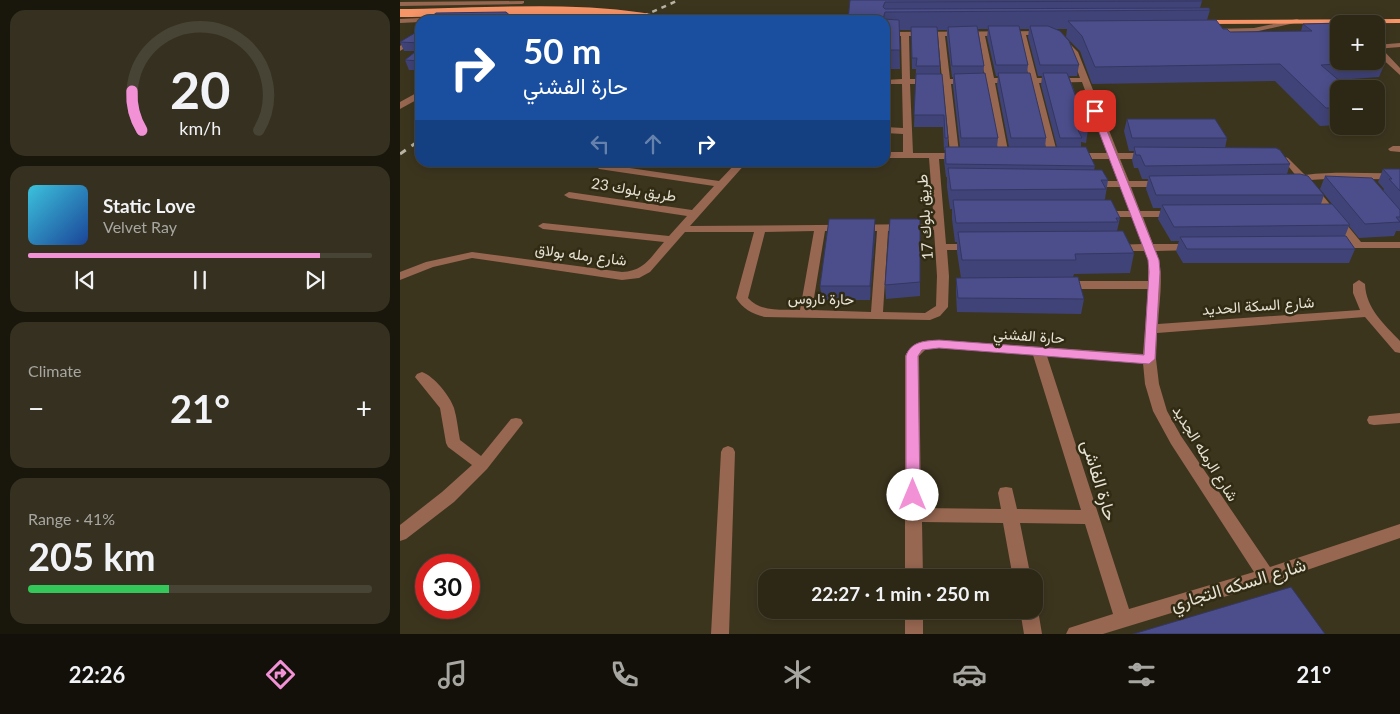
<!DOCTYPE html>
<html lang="en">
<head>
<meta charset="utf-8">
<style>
  body { margin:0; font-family:Lato,Vazirmatn,sans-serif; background:#35301f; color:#f1f3f6; height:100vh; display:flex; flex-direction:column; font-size:19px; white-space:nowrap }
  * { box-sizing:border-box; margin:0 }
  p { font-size:16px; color:#a7a6a1 }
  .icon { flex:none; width:28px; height:28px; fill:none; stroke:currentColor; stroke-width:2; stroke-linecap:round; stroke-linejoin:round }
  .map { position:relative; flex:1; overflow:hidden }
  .side { display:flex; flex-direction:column; gap:10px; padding:10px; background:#19160c; width:400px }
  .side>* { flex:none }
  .hud { position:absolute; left:15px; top:15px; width:475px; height:152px; border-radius:15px; box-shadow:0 2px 12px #0003,0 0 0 1px #484435; background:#1a4fa0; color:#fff; overflow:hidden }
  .buttons { position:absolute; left:930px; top:15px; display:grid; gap:10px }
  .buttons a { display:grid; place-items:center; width:55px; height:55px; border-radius:10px; background:#2d2816; box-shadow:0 2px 12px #0003,0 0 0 1px #484435; font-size:25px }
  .speed { position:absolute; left:15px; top:554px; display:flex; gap:10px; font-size:25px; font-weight:700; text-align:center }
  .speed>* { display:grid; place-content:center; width:65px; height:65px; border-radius:50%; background:#2d2816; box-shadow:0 2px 12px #0003,0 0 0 1px #484435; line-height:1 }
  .speed .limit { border:8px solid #d22; background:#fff; color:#111 }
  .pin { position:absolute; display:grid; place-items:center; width:42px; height:42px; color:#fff; margin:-21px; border-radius:10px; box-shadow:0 2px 8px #0006 }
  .me { position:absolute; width:55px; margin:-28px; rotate:0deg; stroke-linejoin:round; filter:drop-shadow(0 0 4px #0008) }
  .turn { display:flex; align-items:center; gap:18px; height:105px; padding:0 25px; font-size:22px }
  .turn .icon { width:65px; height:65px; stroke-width:2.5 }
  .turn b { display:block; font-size:35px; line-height:42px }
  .lanes { display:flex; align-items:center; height:48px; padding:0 25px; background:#0003; justify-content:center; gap:25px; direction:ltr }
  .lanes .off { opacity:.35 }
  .big { font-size:38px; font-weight:700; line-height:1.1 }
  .side .card { flex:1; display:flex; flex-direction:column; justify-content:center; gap:8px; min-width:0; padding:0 18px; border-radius:15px; background:#35301f }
  .side .dial { align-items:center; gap:0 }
  .dial svg { height:130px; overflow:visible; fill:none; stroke:#484435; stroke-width:7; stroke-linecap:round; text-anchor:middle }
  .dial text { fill:#f1f3f6; stroke:none }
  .song { display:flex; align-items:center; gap:15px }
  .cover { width:60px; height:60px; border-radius:8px; background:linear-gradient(135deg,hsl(190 70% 55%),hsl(220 70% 35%)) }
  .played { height:5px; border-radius:2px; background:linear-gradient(90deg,#f391d6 85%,#484435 85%) }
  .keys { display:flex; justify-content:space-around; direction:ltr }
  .heat { display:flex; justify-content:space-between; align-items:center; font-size:28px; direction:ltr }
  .charge { height:8px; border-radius:4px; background:linear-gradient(90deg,#34c759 41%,#484435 0) }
  .trip { position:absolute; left:358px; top:569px; width:285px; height:50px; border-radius:15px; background:#2d2816; box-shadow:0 2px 12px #0003,0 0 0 1px #484435; font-weight:700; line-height:50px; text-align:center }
  .dock { display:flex; height:80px; justify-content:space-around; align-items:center; background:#121009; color:#a7a6a1 }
  .dock .icon { width:35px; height:35px }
  .dock .current { color:#f391d6 }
  .dock b { font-size:22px; color:#f1f3f6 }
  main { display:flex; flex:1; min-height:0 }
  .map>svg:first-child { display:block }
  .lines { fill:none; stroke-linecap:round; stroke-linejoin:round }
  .minor { fill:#976751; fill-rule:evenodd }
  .major { fill:#f79468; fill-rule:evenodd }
  .rail-far1 { stroke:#b8b3a3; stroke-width:2.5; stroke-dasharray:5 5; stroke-linecap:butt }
  .rail { stroke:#b8b3a3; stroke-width:3; stroke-dasharray:7 7; stroke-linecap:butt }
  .major-bridge { stroke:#f79468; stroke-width:8 }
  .wall { fill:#404377; fill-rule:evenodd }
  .shaded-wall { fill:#343761 }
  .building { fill:#4b4e8a; stroke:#343761 }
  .route { fill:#f391d6; stroke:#9e5e8b }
  .labels { text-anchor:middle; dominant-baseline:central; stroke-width:5; stroke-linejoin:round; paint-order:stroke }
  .street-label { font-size:15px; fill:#e6e2d4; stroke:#312b14 }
  .near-street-label { font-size:18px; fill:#e6e2d4; stroke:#312b14 }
</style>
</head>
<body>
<main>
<section class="side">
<div class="card dial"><svg viewBox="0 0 100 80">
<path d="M14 69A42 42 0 1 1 86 69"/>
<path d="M14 69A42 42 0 0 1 8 45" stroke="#f391d6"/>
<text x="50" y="56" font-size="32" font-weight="700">20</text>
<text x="50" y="72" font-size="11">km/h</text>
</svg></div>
<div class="card">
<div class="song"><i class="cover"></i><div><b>Static Love</b><p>Velvet Ray</p></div></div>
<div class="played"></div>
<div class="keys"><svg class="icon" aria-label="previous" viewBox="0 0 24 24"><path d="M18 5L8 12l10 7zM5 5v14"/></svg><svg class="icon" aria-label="pause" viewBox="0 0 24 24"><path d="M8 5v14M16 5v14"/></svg><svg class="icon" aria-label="next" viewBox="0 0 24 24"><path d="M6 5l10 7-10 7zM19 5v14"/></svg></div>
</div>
<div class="card"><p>Climate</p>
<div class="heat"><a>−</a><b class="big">21°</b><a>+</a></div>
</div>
<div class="card"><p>Range · 41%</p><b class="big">205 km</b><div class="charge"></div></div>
</section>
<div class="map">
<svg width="1000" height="634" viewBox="0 0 1000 634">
  <rect width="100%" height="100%" fill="#3c351e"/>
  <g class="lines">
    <!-- minor -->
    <path class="minor" d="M124 1V3L122 4 0 6V2Z
      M96 16H129L133 18 129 20 94 19V17Z
      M0 19 20 18 24 20H20V22L0 23Z
      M897 19 899 20V22L854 32 813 33 809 31 813 29 854 28Z
      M645 31 649 33 648 35H626L637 78H680L671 53 657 40 664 38 678 52 718 153H749L754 156 749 159H720L729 181H764L769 184 764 187H731L740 211H776L781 214 776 217H743L753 244H793L799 247 793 250 756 251C765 273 759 301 758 324L960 310 953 293V284L959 280 965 284C966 309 984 324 1000 341V353L995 352 965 317 757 333 756 359 759 384 767 411 781 436 870 567 1000 524V538L866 584 703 634H666L669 628 713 614 685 524 620 523 631 578H613L603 523 522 522 523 578H505V356C512 342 524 340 539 340L743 354 748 289H665L659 285 665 281H748V260L745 251H715L709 248 715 245 742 244 732 217H701L696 214 701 211H730L721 187H691L686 184 691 181H719L710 159H674L669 156 674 153H708L682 82 639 83 658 156 653 159 648 156 630 83H595L609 156 604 159 599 156 586 83 551 84 559 153 566 156 561 159H539L546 244H573L579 247 573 250H547L549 276 548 307 540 316 530 320 365 317C352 314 343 309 336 298L354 232H285L250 272 239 278 222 280 72 258 33 267 0 280V272L26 262 72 252 222 272C244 271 250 258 264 242L143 229 138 226 143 223 269 236 287 216 169 198 164 195 169 192 292 210 314 186 199 169 197 167 202 164 319 181 337 162H347L290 226 534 224 529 158H485V152H503V134L485 133V127L503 128 502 84H485V80L502 79 501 36H485V32ZM619 35 629 78H594L585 36ZM509 36H538L542 79H510ZM545 36H578L585 79H550ZM510 84H543L550 153H513ZM534 230 537 276 536 306 525 313 483 312 488 231ZM414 231 400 310C381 309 362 313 348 298L365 232ZM425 231H477L471 312 412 310ZM539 348 633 355 681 510 617 509 612 488 606 487 600 488 598 493 601 509 521 508 519 356 526 349ZM647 356 743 363 745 384 753 411 771 444 854 572 729 609Z
      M17 33H20V38L0 51V46Z
      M1000 43V47L976 49V45Z
      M977 50H983L1000 68V75L977 54Z
      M20 91V98L0 109V102Z
      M993 146H1000V152L990 151 988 149Z
      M874 153 888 158 905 175C937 171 968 174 1000 173V179C970 180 940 177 910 180L961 242H1000V248H946L944 246 950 243 889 167 871 158 869 156Z
      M94 162H105L98 167 95 166Z
      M22 372C34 376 50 396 54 408 57 418 58 430 60 440L81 456 111 419 116 418 121 419 123 423 87 469 54 502 6 539 0 541V525L42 492 72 465 48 447 46 443 40 408 15 377 17 374Z
      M1000 413V423L974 425 969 424 967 420 969 416Z
      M328 446 333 448 335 452 329 634H311L321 452 323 448Z
      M634 604 638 610 642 634H624L620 610H634Z
      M505 610H523V634H505Z"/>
    <!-- major -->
    <path class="major" d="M1000 19V23L800 24 796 22 800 20Z"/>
    <!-- rail-far1 -->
    <path class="rail-far1" d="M234 20 279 0"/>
    <!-- rail -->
    <path class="rail" d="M0 154 20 140"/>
    <!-- major-bridge -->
    <path class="major-bridge" d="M0 13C86 12 179 4 263 20"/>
  </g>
  <!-- wall -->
  <path class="wall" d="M450 0 802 1 800 8 810 10 807 20 830 32 901 31 903 24 986 61 979 77 939 80V125L920 126 875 81 692 84 680 51 666 37 667 29H654L679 65 677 76H669L688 130 686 143 681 142V147L695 166 694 170 708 180 705 199 704 200 720 218 717 231 734 253 730 273 674 274 673 277 684 299 681 314 557 312 556 293V278H561L557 252V242H555L552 219V209H550L547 187V177H546L544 160 545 150H544L543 127H514L516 69H512L511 30H499L500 69H485V20ZM578 29H588L587 37 596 76H598L597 85 609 147H597L598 138 583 73 584 66ZM619 29H629L628 37 638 76H642L641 85 657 147H645L646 138 627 73 628 65ZM537 30H547V38L552 77H553V86L560 147H548V138L540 74V66Z
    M20 25V70H9L5 60 16 51H4L0 42 18 31Z
    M727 119 827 138 825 148 890 164 887 174 924 195 921 204H932L920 189 925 176 983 191 984 189 978 182 983 169H1000V231H996L994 236 959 238 949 226 945 236 955 249 949 263H783L776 251 779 241H771L758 219 761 208H753L746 189 748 179H742L738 168H734L732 160 734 151H729L724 131Z
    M475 219V233L470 300H422L420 286Z
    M520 219V296L486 299 485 285Z"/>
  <!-- shaded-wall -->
  <path class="shaded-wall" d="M475 219V233L470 300V286Z"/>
  <!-- building -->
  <path class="building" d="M450 0H802V1L485 2 483 7 485 9 809 8 810 10 485 12 483 19 499 20 500 50H485V20H448Z
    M106 12 113 18 110 20H27L36 13Z
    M816 20 823 29H827L830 32 912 31 903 24 941 23 942 24H939V61H976V53L986 61 921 65 949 89H939V108H926L880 64 695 67 682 36 668 21Z
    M20 25V43L0 42 18 31V26Z
    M577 26 584 66H552L548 27Z
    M588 26H619L628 65H596Z
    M630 26H648L660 31 669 41 679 65H640Z
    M511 27H537L540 66H516L517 58H512Z
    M20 48V61L5 60Z
    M585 73 598 138H561L554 74Z
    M598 73H630L646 138H611Z
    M643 73H667L688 130H678L682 138H660Z
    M516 74H542L548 138H545L544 115H514Z
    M727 119H815L827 138H732Z
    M545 147H686L695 166 546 164Z
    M734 147 876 148 880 150 890 164 745 166 740 155H736Z
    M548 168 702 170 708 180H701L706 189 551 190Z
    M983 169H1000V191L989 179H992Z
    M900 174 908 176 924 195H756L749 176Z
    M925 176 972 178 1000 210V217H996L1000 222 965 224Z
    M553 200H711L720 218H716L718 222 556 223Z
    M932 204 950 225 774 227 762 205Z
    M429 219H475L470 286H420Z
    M490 219H520V282L485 285Z
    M723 231 734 253 675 254 676 260H562L558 232Z
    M946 236 955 249H787L780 237Z
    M678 277 684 299 558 298 556 278Z
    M891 587 925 634H733Z"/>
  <!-- route -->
  <path class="route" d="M693 109 699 111 759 260 760 272 755 359 749 364 539 348 522 350 518 356 520 495 518 499 513 501 508 499 506 495V356C511 341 525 341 539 340L744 355 749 272 748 260 691 111Z"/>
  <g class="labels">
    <!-- street labels -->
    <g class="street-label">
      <text transform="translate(234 189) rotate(9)">طريق بلوك 23</text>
      <text transform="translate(524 217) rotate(-94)">طريق بلوك 17</text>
      <text transform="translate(181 254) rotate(7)">شارع رمله بولاق</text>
      <text transform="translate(421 298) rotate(1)">حارة ناروس</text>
      <text transform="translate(858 305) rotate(-4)">شارع السكة الحديد</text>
      <text transform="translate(629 335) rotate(4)">حارة الفشني</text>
      <text transform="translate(806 453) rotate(58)">شارع الرمله الجديد</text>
    </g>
    <!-- near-street labels -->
    <g class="near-street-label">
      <text transform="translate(700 480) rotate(73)">حارة الفاشى</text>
      <text transform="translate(838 584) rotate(-17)">شارع السكه التجاري</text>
    </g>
  </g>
</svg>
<div class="buttons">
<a>+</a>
<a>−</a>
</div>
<div class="speed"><div class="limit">30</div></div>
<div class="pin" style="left:695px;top:111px;background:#d93025"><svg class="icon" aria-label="arrive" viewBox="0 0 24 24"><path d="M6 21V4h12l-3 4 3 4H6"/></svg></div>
<svg class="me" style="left:513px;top:495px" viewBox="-20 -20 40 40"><circle r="19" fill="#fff"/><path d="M0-13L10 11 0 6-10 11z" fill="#f391d6"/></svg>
<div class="trip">22:27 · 1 min · 250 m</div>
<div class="hud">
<div class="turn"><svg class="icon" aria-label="right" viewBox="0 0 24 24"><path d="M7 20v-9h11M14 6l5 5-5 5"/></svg><div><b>50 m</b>حارة الفشني</div></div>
<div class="lanes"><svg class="icon off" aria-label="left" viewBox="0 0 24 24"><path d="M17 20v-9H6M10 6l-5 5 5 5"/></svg><svg class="icon off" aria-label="ahead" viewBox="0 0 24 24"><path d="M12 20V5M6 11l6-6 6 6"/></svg><svg class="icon" aria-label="right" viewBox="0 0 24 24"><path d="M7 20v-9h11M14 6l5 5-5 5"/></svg></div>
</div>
</div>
</main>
<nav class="dock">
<b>22:26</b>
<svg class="icon current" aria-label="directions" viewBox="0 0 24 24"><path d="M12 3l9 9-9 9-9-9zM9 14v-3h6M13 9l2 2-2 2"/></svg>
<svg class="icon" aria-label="music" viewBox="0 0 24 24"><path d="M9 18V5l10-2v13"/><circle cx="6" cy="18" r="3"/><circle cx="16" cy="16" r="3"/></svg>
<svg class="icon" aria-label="phone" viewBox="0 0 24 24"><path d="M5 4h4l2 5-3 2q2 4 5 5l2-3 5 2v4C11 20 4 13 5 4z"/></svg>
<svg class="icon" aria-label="climate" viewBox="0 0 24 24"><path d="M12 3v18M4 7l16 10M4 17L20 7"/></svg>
<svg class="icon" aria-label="car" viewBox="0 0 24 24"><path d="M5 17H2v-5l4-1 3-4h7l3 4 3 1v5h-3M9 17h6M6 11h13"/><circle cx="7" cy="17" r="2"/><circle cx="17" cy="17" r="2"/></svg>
<svg class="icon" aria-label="filters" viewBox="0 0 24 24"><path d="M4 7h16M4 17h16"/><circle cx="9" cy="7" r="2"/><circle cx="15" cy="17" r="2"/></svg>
<b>21°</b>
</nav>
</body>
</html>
